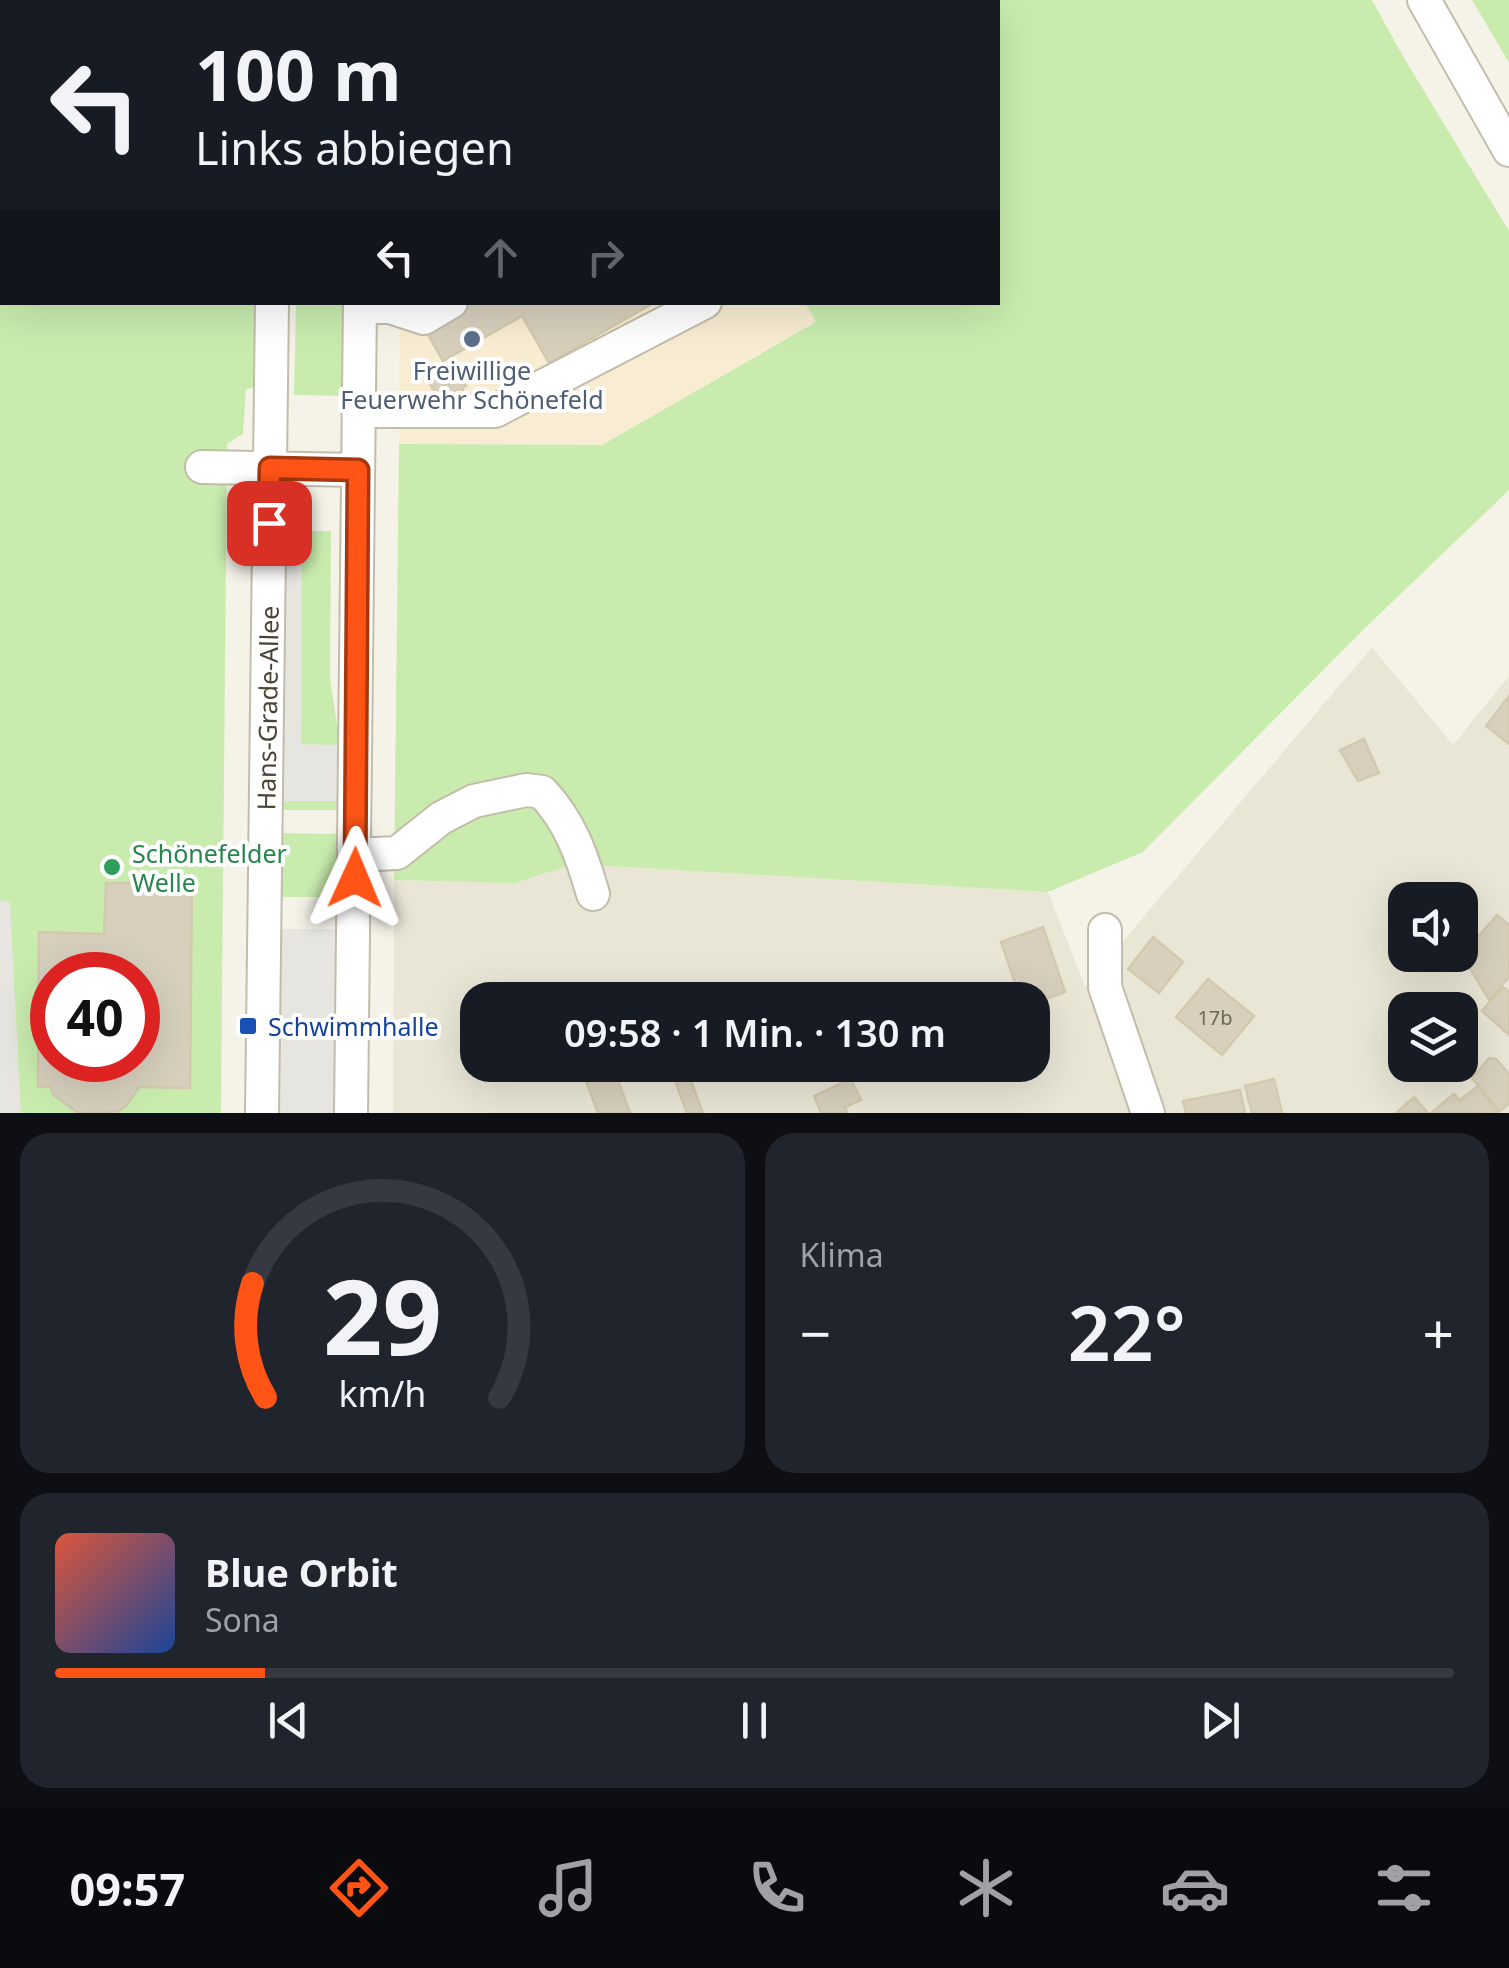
<!DOCTYPE html>
<html lang="de">
<head>
<meta charset="utf-8">
<style>
  body { margin:0; font-family:"Noto Sans",sans-serif; background:#20242c; color:#f1f3f6; height:100vh; display:flex; flex-direction:column; font-size:38px; white-space:nowrap }
  * { box-sizing:border-box; margin:0 }
  p { font-size:32px; color:#9ea1a6 }
  .icon { flex:none; width:55px; height:55px; fill:none; stroke:currentColor; stroke-width:2; stroke-linecap:round; stroke-linejoin:round }
  .map { position:relative; height:1113px; overflow:hidden }
  .side { display:flex; flex-direction:column; gap:20px; padding:20px; background:#0d0f14; flex:1 }
  .side>* { flex:none }
  .guide { position:absolute; left:0px; top:0px; width:1000px; height:305px; box-shadow:0 10px 40px #0002; background:#171b24; color:#f1f3f6; overflow:hidden }
  .controls { position:absolute; left:1388px; top:882px; display:grid; gap:20px }
  .controls a { display:grid; place-items:center; width:90px; height:90px; border-radius:20px; background:#171b24; box-shadow:0 10px 40px #0002; font-size:50px }
  .speed { position:absolute; left:30px; top:952px; display:flex; gap:20px; font-size:50px; font-weight:700; text-align:center }
  .speed>* { display:grid; place-content:center; width:130px; height:130px; border-radius:50%; background:#171b24; box-shadow:0 10px 40px #0002; line-height:1 }
  .speed .limit { border:15px solid #d22; background:#fff; color:#111 }
  .pin { position:absolute; display:grid; place-items:center; width:85px; height:85px; color:#fff; margin:-42px; border-radius:20px; box-shadow:0 5px 15px #0006 }
  .me { position:absolute; width:110px; margin:-55px; rotate:1deg; stroke-linejoin:round; filter:drop-shadow(0 0 8px #0008) }
  .turn { display:flex; align-items:center; gap:35px; height:210px; padding:0 30px; font-size:45px }
  .turn .icon { width:130px; height:130px; stroke-width:2.5 }
  .turn b { display:block; font-size:70px; line-height:85px }
  .lanes { display:flex; align-items:center; height:95px; padding:0 30px; background:#0003; justify-content:center; gap:50px; direction:ltr }
  .lanes .off { opacity:.35 }
  .big { font-size:75px; font-weight:600; line-height:1.1 }
  .side .card { flex:1; display:flex; flex-direction:column; justify-content:center; gap:15px; min-width:0; padding:0 35px; border-radius:30px; background:#20242c }
  .side .dial { align-items:center; gap:0 }
  .dial svg { height:260px; overflow:visible; fill:none; stroke:#363941; stroke-width:7; stroke-linecap:round; text-anchor:middle }
  .dial text { fill:#f1f3f6; stroke:none }
  .song { display:flex; align-items:center; gap:30px }
  .cover { width:120px; height:120px; border-radius:15px; background:linear-gradient(135deg,hsl(10 70% 55%),hsl(220 70% 35%)) }
  .played { height:10px; border-radius:5px; background:linear-gradient(90deg,#ff5416 15%,#363941 15%) }
  .keys { display:flex; justify-content:space-around; direction:ltr }
  .heat { display:flex; justify-content:space-between; align-items:center; font-size:55px; direction:ltr }
  .side .tiles { flex:1; display:grid; gap:20px; grid-template-columns:1fr 1fr }
  .card:last-child { grid-column:span 2 }
  .trip { position:absolute; left:460px; top:982px; width:590px; height:100px; border-radius:30px; background:#171b24; box-shadow:0 10px 40px #0002; font-weight:600; line-height:100px; text-align:center }
  .tabs { display:flex; height:160px; justify-content:space-around; align-items:center; background:#090b0e; color:#9ea1a6 }
  .tabs .icon { width:70px; height:70px }
  .tabs .current { color:#ff5416 }
  .tabs b { font-size:45px; color:#f1f3f6 }
  .map>svg:first-child { display:block }
  .residential { fill:#eae6d6; fill-rule:evenodd }
  .commercial { fill:#f8edd2 }
  .green { fill:#c9ecae; fill-rule:evenodd }
  .parking { fill:#e6e5e0 }
  .building { fill:#d8d0bd; stroke:#d3c9af; stroke-width:2.5; fill-rule:evenodd }
  .lines { fill:none; stroke-linecap:round; stroke-linejoin:round }
  .minor-casing { stroke:#c2bcaa; stroke-width:36 }
  .minor { stroke:#fff; stroke-width:32 }
  .route-casing { stroke:#a6370e; stroke-width:25 }
  .route { stroke:#ff5416; stroke-width:18 }
  .service-dot { fill:#5c6f8a; stroke:#fff; stroke-width:4 }
  .leisure-dot { fill:#2e9e5b; stroke:#fff; stroke-width:4 }
  .transit-dot { fill:#1a4fb4; stroke:#fff; stroke-width:4 }
  .labels { text-anchor:middle; dominant-baseline:central; stroke-width:8; stroke-linejoin:round; paint-order:stroke }
  .number-label { font-size:20px; fill:#6d6758 }
  .service-label { font-size:25px; fill:#4e5e75; stroke:#fff }
  .street-label { font-size:25px; fill:#494436; stroke:#fff }
  .leisure-label { font-size:25px; fill:#27864d; stroke:#fff; text-anchor:start }
  .transit-label { font-size:25px; fill:#164399; stroke:#fff; text-anchor:start }
</style>
</head>
<body>
<div class="map">
<svg width="1509" height="1113" viewBox="0 0 1509 1113">
  <rect width="100%" height="100%" fill="#f5f3e8"/>
  <!-- residential -->
  <path class="residential" d="M1372 647 1453 745 1509 676V1113H393L394 880 515 883 574 864 1048 892 1085 986ZM1405 900H1460V955H1405ZM478 1000H1032V1065H478ZM1405 1010H1460V1065H1405Z"/>
  <!-- commercial -->
  <path class="commercial" d="M804 302 816 322 602 445 399 444 400 303Z"/>
  <!-- green -->
  <path class="green" d="M0 0H250L2 2V302L257 303V387L246 389 243 434 227 444 221 1113H0ZM52 975H138V1060H52Z
    M404 0H1372L1404 58 1509 231V490L1364 629 1143 852 1048 892 574 864 515 883 394 880 399 444 602 445 816 322 805 303 998 302V2Z
    M1472 0H1509V63Z
    M296 303H345L344 396 294 395Z
    M282 531H331L330 678 340 745 320 800 340 801V810H279V801L301 755V717L282 576 302 538H282Z
    M279 833 340 834 339 897H278Z"/>
  <!-- parking -->
  <path class="parking" d="M282 538H302L301 744 340 745V801H279Z
    M0 900 10 902 21 1113H0Z
    M278 929H339L337 1113H277Z"/>
  <!-- building -->
  <path class="building" d="M476 302H655L549 363 522 316 443 361 426 331Z
    M435 367 446 386 461 377 466 386 462 388 464 393 448 402H440L424 373Z
    M1509 696V744L1486 726Z
    M1364 739 1379 773 1358 781 1340 750Z
    M106 883H192L190 1088 139 1087 126 1106 117 1112 78 1113 54 1095 50 1086 38 1087 39 932 104 934ZM52 975H138V1060H52Z
    M1497 915 1509 925V977L1489 1000 1462 955Z
    M1043 927 1065 992 1032 1004V1000H1021L1001 942Z
    M1153 937 1183 962 1159 993 1128 969Z
    M1208 979 1254 1016 1222 1055 1176 1017Z
    M1503 987 1509 992V1035L1482 1011Z
    M1489 1058 1496 1059 1509 1074V1103L1500 1111 1472 1078Z
    M580 1065H643L616 1075 630 1113H598Z
    M669 1065H685L703 1113H687Z
    M851 1079 861 1100 845 1107 847 1113H821L814 1096Z
    M1274 1079 1282 1113H1252L1245 1086Z
    M1478 1086 1498 1113H1431L1454 1094 1460 1100Z
    M1240 1090 1245 1113H1186L1183 1101Z
    M1414 1097 1428 1113H1396Z"/>
  <g class="lines">
    <defs>
      <path id="minor" d="M1424 0 1509 150
        M274 2V0
        M361 2V0
        M360 307H390L424 318 451 302
        M358 411H495L705 302
        M202 467 358 470
        M355 855 397 853 441 818 474 801 526 790 542 792C570 821 582 856 593 894
        M1105 930V987L1148 1113
        M262 1113 272 302
        M351 1113 360 302"/>
    </defs>
    <!-- minor casing -->
    <use href="#minor" class="minor-casing"/>
    <!-- minor -->
    <use href="#minor" class="minor"/>
  </g>
  <g class="lines">
    <defs>
      <path id="route" d="M269 523 270 468 358 470 355 878"/>
    </defs>
    <!-- route casing -->
    <use href="#route" class="route-casing"/>
    <!-- route -->
    <use href="#route" class="route"/>
  </g>
  <!-- markers -->
  <circle class="service-dot" cx="472" cy="339" r="10"/>
  <circle class="leisure-dot" cx="112" cy="867" r="10"/>
  <rect class="transit-dot" x="238" y="1016" width="20" height="20" rx="5"/>
  <g class="labels">
    <!-- number labels -->
    <g class="number-label">
      <text x="1215" y="1017">17b</text>
    </g>
    <!-- service labels -->
    <g class="service-label">
      <text x="472" y="370">Freiwillige<tspan x="472" dy="29">Feuerwehr Schönefeld</tspan></text>
    </g>
    <!-- street labels -->
    <g class="street-label">
      <text transform="translate(267 708) rotate(-89)">Hans-Grade-Allee</text>
    </g>
    <!-- leisure labels -->
    <g class="leisure-label">
      <text x="132" y="853">Schönefelder<tspan x="132" dy="29">Welle</tspan></text>
    </g>
    <!-- transit labels -->
    <g class="transit-label">
      <text x="268" y="1026">Schwimmhalle</text>
    </g>
  </g>
</svg>
<div class="controls">
<a><svg class="icon" aria-label="sound" viewBox="0 0 24 24"><path d="M4 9h4l5-4v14l-5-4H4zM17 9q2 3 0 6"/></svg></a>
<a><svg class="icon" aria-label="layers" viewBox="0 0 24 24"><path d="M12 4l9 5-9 5-9-5zM3 14l9 5 9-5"/></svg></a>
</div>
<div class="speed"><div class="limit">40</div></div>
<div class="pin" style="left:269px;top:523px;background:#d93025"><svg class="icon" aria-label="arrive" viewBox="0 0 24 24"><path d="M6 21V4h12l-3 4 3 4H6"/></svg></div>
<svg class="me" style="left:355px;top:878px" viewBox="-20 -20 40 40"><path d="M0-17L14 15 0 8-14 15z" fill="#ff5416" stroke="#fff" stroke-width="4"/></svg>
<div class="trip">09:58 · 1 Min. · 130 m</div>
<div class="guide">
<div class="turn"><svg class="icon" aria-label="left" viewBox="0 0 24 24"><path d="M17 20v-9H6M10 6l-5 5 5 5"/></svg><div><b>100 m</b>Links abbiegen</div></div>
<div class="lanes"><svg class="icon" aria-label="left" viewBox="0 0 24 24"><path d="M17 20v-9H6M10 6l-5 5 5 5"/></svg><svg class="icon off" aria-label="ahead" viewBox="0 0 24 24"><path d="M12 20V5M6 11l6-6 6 6"/></svg><svg class="icon off" aria-label="right" viewBox="0 0 24 24"><path d="M7 20v-9h11M14 6l5 5-5 5"/></svg></div>
</div>
</div>
<section class="side">
<div class="tiles">
<div class="card dial"><svg viewBox="0 0 100 80">
<path d="M14 69A42 42 0 1 1 86 69"/>
<path d="M14 69A42 42 0 0 1 10 34" stroke="#ff5416"/>
<text x="50" y="56" font-size="32" font-weight="700">29</text>
<text x="50" y="72" font-size="11">km/h</text>
</svg></div>
<div class="card"><p>Klima</p>
<div class="heat"><a>−</a><b class="big">22°</b><a>+</a></div>
</div>
<div class="card">
<div class="song"><i class="cover"></i><div><b>Blue Orbit</b><p>Sona</p></div></div>
<div class="played"></div>
<div class="keys"><svg class="icon" aria-label="previous" viewBox="0 0 24 24"><path d="M18 5L8 12l10 7zM5 5v14"/></svg><svg class="icon" aria-label="pause" viewBox="0 0 24 24"><path d="M8 5v14M16 5v14"/></svg><svg class="icon" aria-label="next" viewBox="0 0 24 24"><path d="M6 5l10 7-10 7zM19 5v14"/></svg></div>
</div>
</div>
</section>
<nav class="tabs">
<b>09:57</b>
<svg class="icon current" aria-label="directions" viewBox="0 0 24 24"><path d="M12 3l9 9-9 9-9-9zM9 14v-3h6M13 9l2 2-2 2"/></svg>
<svg class="icon" aria-label="music" viewBox="0 0 24 24"><path d="M9 18V5l10-2v13"/><circle cx="6" cy="18" r="3"/><circle cx="16" cy="16" r="3"/></svg>
<svg class="icon" aria-label="phone" viewBox="0 0 24 24"><path d="M5 4h4l2 5-3 2q2 4 5 5l2-3 5 2v4C11 20 4 13 5 4z"/></svg>
<svg class="icon" aria-label="climate" viewBox="0 0 24 24"><path d="M12 3v18M4 7l16 10M4 17L20 7"/></svg>
<svg class="icon" aria-label="car" viewBox="0 0 24 24"><path d="M5 17H2v-5l4-1 3-4h7l3 4 3 1v5h-3M9 17h6M6 11h13"/><circle cx="7" cy="17" r="2"/><circle cx="17" cy="17" r="2"/></svg>
<svg class="icon" aria-label="filters" viewBox="0 0 24 24"><path d="M4 7h16M4 17h16"/><circle cx="9" cy="7" r="2"/><circle cx="15" cy="17" r="2"/></svg>
</nav>
</body>
</html>
